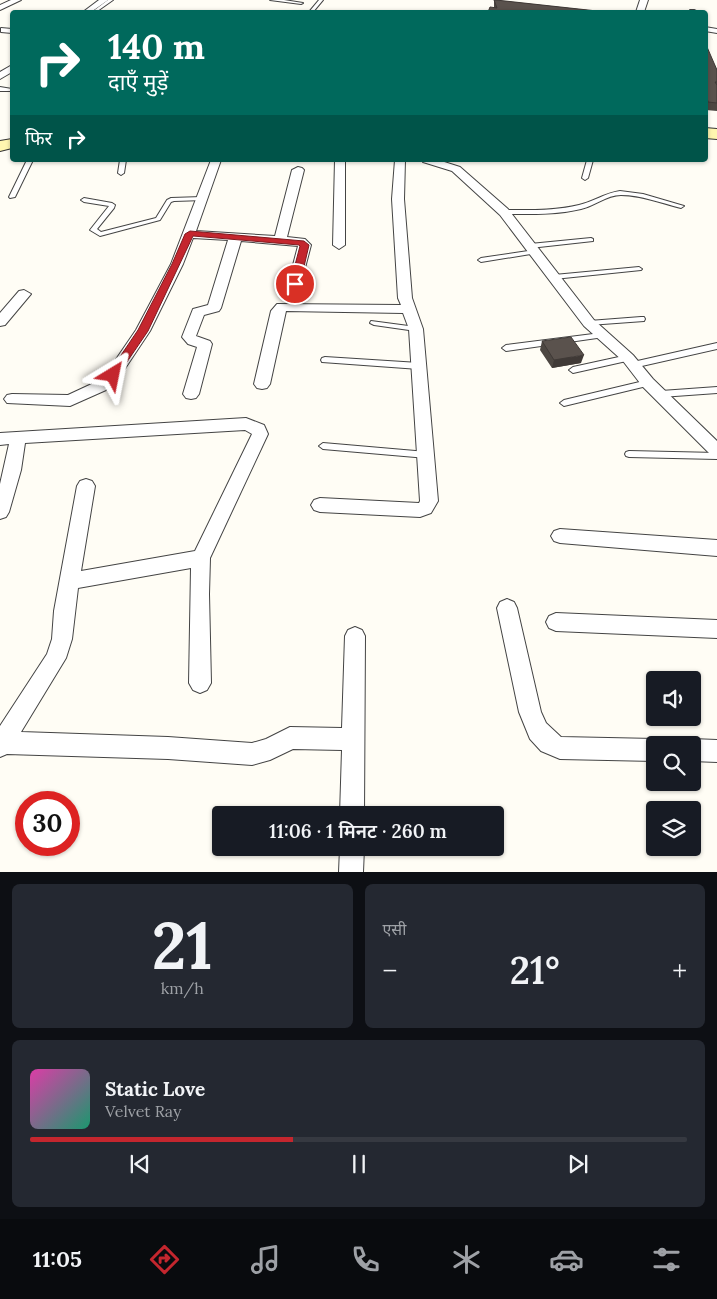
<!DOCTYPE html>
<html lang="hi">
<head>
<meta charset="utf-8">
<style>
  body { margin:0; font-family:Lora,"Noto Sans Devanagari",serif; background:#242831; color:#f1f3f6; height:100vh; display:flex; flex-direction:column; font-size:19px; white-space:nowrap }
  * { box-sizing:border-box; margin:0 }
  p { font-size:16px; color:#9ea1a6 }
  .icon { flex:none; width:28px; height:28px; fill:none; stroke:currentColor; stroke-width:2; stroke-linecap:round; stroke-linejoin:round }
  .map { position:relative; height:872px; overflow:hidden }
  .drawer { display:flex; flex-direction:column; gap:12px; padding:12px; background:#0d0f14; flex:1 }
  .drawer>* { flex:none }
  .top-card { position:absolute; left:10px; top:10px; width:698px; height:152px; border-radius:5px; box-shadow:0 1px 4px #0004; background:#00695c; color:#fff; overflow:hidden }
  .tools { position:absolute; left:646px; top:671px; display:grid; gap:10px }
  .tools a { display:grid; place-items:center; width:55px; height:55px; border-radius:5px; background:#171b24; box-shadow:0 1px 4px #0004; font-size:25px }
  .speed { position:absolute; left:15px; top:791px; display:flex; gap:10px; font-size:25px; font-weight:700; text-align:center }
  .speed>* { display:grid; place-content:center; width:65px; height:65px; border-radius:50%; background:#171b24; box-shadow:0 1px 4px #0004; line-height:1 }
  .speed .limit { border:8px solid #d22; background:#fff; color:#111 }
  .pin { position:absolute; display:grid; place-items:center; width:42px; height:42px; color:#fff; margin:-21px; border:2px solid #fff; border-radius:50%; box-shadow:0 1px 5px #0007 }
  .me { position:absolute; width:55px; margin:-28px; rotate:35deg; stroke-linejoin:round; filter:drop-shadow(0 0 4px #0008) }
  .turn { display:flex; align-items:center; gap:18px; height:105px; padding:0 15px; font-size:22px }
  .turn .icon { width:65px; height:65px; stroke-width:2.5 }
  .turn b { display:block; font-size:35px; line-height:42px }
  .then { display:flex; align-items:center; height:48px; padding:0 15px; background:#0003; gap:10px; font-size:19px }
  .big { font-size:38px; font-weight:600; line-height:1.1 }
  .drawer .widget { flex:1; display:flex; flex-direction:column; justify-content:center; gap:8px; min-width:0; padding:0 18px; border-radius:8px; background:#242831 }
  .drawer .dial { align-items:center; gap:0 }
  .dial b { font-size:65px; line-height:1 }
  .song { display:flex; align-items:center; gap:15px }
  .cover { width:60px; height:60px; border-radius:8px; background:linear-gradient(135deg,hsl(320 70% 55%),hsl(160 70% 35%)) }
  .played { height:5px; border-radius:2px; background:linear-gradient(90deg,#c4262e 40%,#363941 40%) }
  .keys { display:flex; justify-content:space-around; direction:ltr }
  .heat { display:flex; justify-content:space-between; align-items:center; font-size:28px; direction:ltr }
  .drawer .tiles { flex:1; display:grid; gap:12px; grid-template-columns:1fr 1fr }
  .widget:last-child { grid-column:span 2 }
  .trip { position:absolute; left:212px; top:806px; width:292px; height:50px; border-radius:5px; background:#171b24; box-shadow:0 1px 4px #0004; font-weight:600; line-height:50px; text-align:center }
  .menu { display:flex; height:80px; justify-content:space-around; align-items:center; background:#090b0e; color:#9ea1a6 }
  .menu .icon { width:35px; height:35px }
  .menu .active { color:#c4262e }
  .menu b { font-size:22px; color:#f1f3f6 }
  .map>svg:first-child { display:block }
  .lines { fill:none; stroke-linecap:round; stroke-linejoin:round }
  .lane-casing { stroke:#444; stroke-width:2 }
  .street-casing { stroke:#444; stroke-width:2 }
  .secondary-casing { stroke:#333; stroke-width:2 }
  .lane { fill:#fff; fill-rule:evenodd }
  .street { fill:#fff; fill-rule:evenodd }
  .secondary { fill:#fff6b0; fill-rule:evenodd }
  .wall { fill:#4d4742 }
  .shaded-wall { fill:#3f3936 }
  .building { fill:#5a524d; stroke:#3f3936 }
  .route { fill:#c4262e; stroke:#7f191e }
</style>
</head>
<body>
<div class="map">
<svg width="717" height="872" viewBox="0 0 717 872">
  <rect width="100%" height="100%" fill="#fffdf5"/>
  <g class="lines">
    <defs>
      <path id="lane" d="M108 0H113L96 12H92Z
        M270 0H284L303 3 301 4Z
        M319 0H323L313 12H309Z
        M280 11H294L296 12H278Z
        M0 87 12 89V91H0Z
        M27 160H33L15 197 10 198 9 197Z
        M120 160H126L124 173 121 175 118 173Z
        M587 160H593L588 178 585 180 582 178Z
        M620 191 643 194 684 206 681 208C661 203 641 195 621 195 606 195 595 206 581 209 556 215 530 214 504 214L501 212 504 210C529 210 555 211 579 205 593 202 605 193 620 191Z
        M202 197 205 199 204 200 174 201 171 202 160 220 100 236 90 230 109 206 84 202 81 200 84 198 112 203 115 205 114 208 97 229 101 232 156 218 167 200 171 198Z
        M591 238 593 239V241L530 248 527 246 530 244Z
        M535 250 538 252 537 253 481 262 478 260 481 258Z
        M639 267 642 269 641 270 554 279 550 277 554 275Z
        M641 317H644L645 319 644 321 589 325 585 323 589 321Z
        M371 321 416 327 420 329 416 331 374 325 370 323Z
        M601 333H604L605 335 604 337 506 351 502 348 506 345Z
        M717 343V349L633 368 629 365 633 362Z
        M628 355 632 358 631 360 573 373 569 370 573 367Z
        M325 357 419 363 423 366 419 369 322 362 321 360 322 358Z
        M648 380 651 381 652 383 651 385 564 406 560 403 564 400Z
        M717 387V393L661 397 657 394 661 391Z
        M323 443 427 452 430 453 431 455 430 457 427 458 323 449 319 446Z
        M629 451 717 453V459L629 457 626 456 625 454 626 452Z"/>
      <path id="street" d="M11 0H21L0 10V5Z
        M99 0H108L91 12H83Z
        M640 0H648L644 12H636Z
        M690 10H694L698 12H689Z
        M705 27 717 29V33L705 31Z
        M1 28 12 29V33L1 32Z
        M12 65V72L0 79V72Z
        M211 160H221L196 231 275 236 292 170 298 167 302 168 304 170 287 237 305 239 311 245 300 287H290L288 284 298 246 241 241 221 308 219 311 204 315 196 336 210 341 212 344 199 394 196 398 191 399 186 398 183 394 197 347 188 344 182 337 193 309 208 305 228 240 193 238 183 264 150 331 118 379 106 390 70 406 7 403 4 399 7 395 12 394 68 395 96 382 108 371 136 330 171 264Z
        M335 160H345V245L339 249 333 245Z
        M395 160H405L404 199 412 298 423 329 438 501 431 513 420 517 320 512 314 510 311 505 314 500 320 498 419 503 420 501 409 329 403 313 286 311 270 384 267 388 262 389 257 388 254 384 271 311 277 304 401 305 398 298 392 199Z
        M422 160H438L460 167 508 209 594 320 633 355 653 379 717 441V457L711 455 643 387 623 361 584 326 500 215 452 171 423 162Z
        M24 290 31 294 5 325 0 326V313L19 291Z
        M246 418 264 425 268 434 210 558 209 594 211 683 207 690 200 693 193 690 189 683 191 568 78 588 72 639 66 658 21 732 168 737 252 743 266 739 290 727 342 728 345 636 348 630 355 627 362 630 365 636 364 815H340L342 750 293 749 270 760 252 765 168 759 7 754 0 757V726L47 654 52 639 54 611 77 486 80 481 86 479 92 481 95 486 81 571 195 551 252 434 245 430 25 443 21 470 9 512 6 517 0 519V484L9 444 0 445V433Z
        M560 529 717 540V556L560 543 554 541 551 536 554 531Z
        M507 599 514 602 517 608 541 712 546 723 561 737 655 739 663 742 664 745H655V761L560 759 541 751 530 739 519 712 497 608 500 602Z
        M556 613 717 620V638L556 631 549 628 546 622 549 616Z
        M692 739 717 740V762L692 761V745H683L684 742Z
        M340 848H364L363 872H339Z"/>
      <path id="secondary" d="M705 128 717 129V139L705 138Z
        M12 139V148L0 151V141Z"/>
    </defs>
    <!-- lane casing -->
    <use href="#lane" class="lane-casing"/>
    <!-- street casing -->
    <use href="#street" class="street-casing"/>
    <!-- secondary casing -->
    <use href="#secondary" class="secondary-casing"/>
    <!-- lane -->
    <use href="#lane" class="lane"/>
    <!-- street -->
    <use href="#street" class="street"/>
    <!-- secondary -->
    <use href="#secondary" class="secondary"/>
  </g>
  <!-- wall -->
  <path class="wall" d="M494 0 597 11 596 12H488L494 8Z
    M705 47 717 70V111L706 110 705 107Z
    M542 341 581 363 552 368 540 350Z"/>
  <!-- shaded-wall -->
  <path class="shaded-wall" d="M584 355 581 363 552 368 554 360Z"/>
  <!-- building -->
  <path class="building" d="M494 0H496L597 11 596 12H488L490 7 497 8Z
    M705 47H707L717 70V82H715L717 85V103L708 102 705 88Z
    M571 337 584 355 554 360 542 341Z"/>
  <!-- route -->
  <path class="route" d="M190 231 304 241 309 245 300 284 295 287 290 284 300 246 299 245 193 236 148 331 116 378H109L107 375 109 373 138 330 172 264 185 234Z"/>
</svg>
<div class="tools">
<a><svg class="icon" aria-label="sound" viewBox="0 0 24 24"><path d="M4 9h4l5-4v14l-5-4H4zM17 9q2 3 0 6"/></svg></a>
<a><svg class="icon" aria-label="search" viewBox="0 0 24 24"><circle cx="10" cy="10" r="6"/><path d="M15 15l6 6"/></svg></a>
<a><svg class="icon" aria-label="layers" viewBox="0 0 24 24"><path d="M12 4l9 5-9 5-9-5zM3 14l9 5 9-5"/></svg></a>
</div>
<div class="speed"><div class="limit">30</div></div>
<div class="pin" style="left:295px;top:284px;background:#d93025"><svg class="icon" aria-label="arrive" viewBox="0 0 24 24"><path d="M6 21V4h12l-3 4 3 4H6"/></svg></div>
<svg class="me" style="left:113px;top:375px" viewBox="-20 -20 40 40"><path d="M0-17L14 15 0 8-14 15z" fill="#c4262e" stroke="#fff" stroke-width="4"/></svg>
<div class="trip">11:06 · 1 मिनट · 260 m</div>
<div class="top-card">
<div class="turn"><svg class="icon" aria-label="right" viewBox="0 0 24 24"><path d="M7 20v-9h11M14 6l5 5-5 5"/></svg><div><b>140 m</b>दाएँ मुड़ें</div></div>
<div class="then">फिर<svg class="icon" aria-label="right" viewBox="0 0 24 24"><path d="M7 20v-9h11M14 6l5 5-5 5"/></svg></div>
</div>
</div>
<section class="drawer">
<div class="tiles">
<div class="widget dial"><b>21</b><p>km/h</p></div>
<div class="widget"><p>एसी</p>
<div class="heat"><a>−</a><b class="big">21°</b><a>+</a></div>
</div>
<div class="widget">
<div class="song"><i class="cover"></i><div><b>Static Love</b><p>Velvet Ray</p></div></div>
<div class="played"></div>
<div class="keys"><svg class="icon" aria-label="previous" viewBox="0 0 24 24"><path d="M18 5L8 12l10 7zM5 5v14"/></svg><svg class="icon" aria-label="pause" viewBox="0 0 24 24"><path d="M8 5v14M16 5v14"/></svg><svg class="icon" aria-label="next" viewBox="0 0 24 24"><path d="M6 5l10 7-10 7zM19 5v14"/></svg></div>
</div>
</div>
</section>
<nav class="menu">
<b>11:05</b>
<svg class="icon active" aria-label="directions" viewBox="0 0 24 24"><path d="M12 3l9 9-9 9-9-9zM9 14v-3h6M13 9l2 2-2 2"/></svg>
<svg class="icon" aria-label="music" viewBox="0 0 24 24"><path d="M9 18V5l10-2v13"/><circle cx="6" cy="18" r="3"/><circle cx="16" cy="16" r="3"/></svg>
<svg class="icon" aria-label="phone" viewBox="0 0 24 24"><path d="M5 4h4l2 5-3 2q2 4 5 5l2-3 5 2v4C11 20 4 13 5 4z"/></svg>
<svg class="icon" aria-label="climate" viewBox="0 0 24 24"><path d="M12 3v18M4 7l16 10M4 17L20 7"/></svg>
<svg class="icon" aria-label="car" viewBox="0 0 24 24"><path d="M5 17H2v-5l4-1 3-4h7l3 4 3 1v5h-3M9 17h6M6 11h13"/><circle cx="7" cy="17" r="2"/><circle cx="17" cy="17" r="2"/></svg>
<svg class="icon" aria-label="filters" viewBox="0 0 24 24"><path d="M4 7h16M4 17h16"/><circle cx="9" cy="7" r="2"/><circle cx="15" cy="17" r="2"/></svg>
</nav>
</body>
</html>
